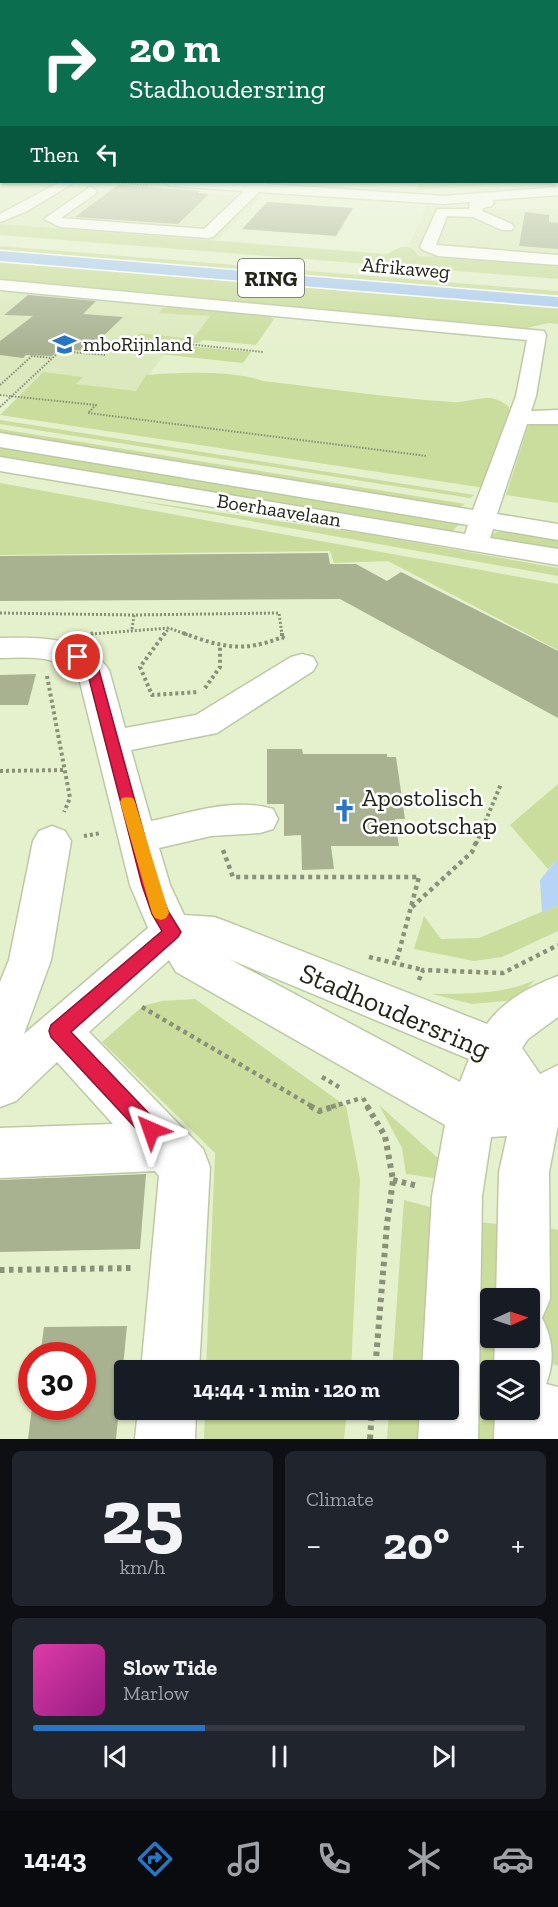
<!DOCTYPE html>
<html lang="en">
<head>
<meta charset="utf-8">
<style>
  body { margin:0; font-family:"Zilla Slab",serif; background:#20242c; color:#f1f3f6; height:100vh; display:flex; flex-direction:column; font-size:22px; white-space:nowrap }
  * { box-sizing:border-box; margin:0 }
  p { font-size:20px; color:#9ea1a6 }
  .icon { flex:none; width:33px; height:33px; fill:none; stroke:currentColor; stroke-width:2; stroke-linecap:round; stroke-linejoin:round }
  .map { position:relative; height:1439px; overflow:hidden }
  .details { display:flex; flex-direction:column; gap:12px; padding:12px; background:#0d0f14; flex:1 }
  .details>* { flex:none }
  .banner { position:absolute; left:0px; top:0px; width:558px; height:183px; box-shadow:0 2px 4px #0004; background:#0b6e4f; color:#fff; overflow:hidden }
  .needle { width:39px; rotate:87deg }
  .buttons { position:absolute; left:480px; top:1288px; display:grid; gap:12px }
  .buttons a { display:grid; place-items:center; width:60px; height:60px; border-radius:6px; background:#171b24; box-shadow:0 2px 4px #0004; font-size:30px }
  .speed { position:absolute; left:18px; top:1342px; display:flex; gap:12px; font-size:30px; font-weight:700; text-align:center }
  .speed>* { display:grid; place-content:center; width:78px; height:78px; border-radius:50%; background:#171b24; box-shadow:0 2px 4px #0004; line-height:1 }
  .speed .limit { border:9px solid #d22; background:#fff; color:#111 }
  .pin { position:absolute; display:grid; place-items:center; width:51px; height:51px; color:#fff; margin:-26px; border:3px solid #fff; border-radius:50%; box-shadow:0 2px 6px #0007 }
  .me { position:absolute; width:66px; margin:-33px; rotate:317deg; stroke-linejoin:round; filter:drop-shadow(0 0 4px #0008) }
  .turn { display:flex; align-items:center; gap:21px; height:126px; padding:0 30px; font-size:27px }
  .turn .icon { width:78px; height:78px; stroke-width:2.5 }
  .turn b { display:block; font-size:42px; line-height:51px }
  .then { display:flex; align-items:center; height:57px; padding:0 30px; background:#0003; gap:12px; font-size:22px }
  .big { font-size:45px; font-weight:700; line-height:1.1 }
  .details .tile { flex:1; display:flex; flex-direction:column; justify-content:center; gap:9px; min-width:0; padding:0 21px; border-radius:9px; background:#20242c }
  .details .dial { align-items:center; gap:0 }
  .dial b { font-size:78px; line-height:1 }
  .song { display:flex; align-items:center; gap:18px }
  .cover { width:72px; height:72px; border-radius:9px; background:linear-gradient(135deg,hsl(320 70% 55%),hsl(310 70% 35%)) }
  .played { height:6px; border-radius:3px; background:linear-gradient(90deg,#2975c5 35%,#363941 35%) }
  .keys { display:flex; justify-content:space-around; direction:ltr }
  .heat { display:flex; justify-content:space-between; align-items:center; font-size:33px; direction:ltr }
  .details .tiles { flex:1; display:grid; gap:12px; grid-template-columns:1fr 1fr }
  .tile:last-child { grid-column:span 2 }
  .trip { position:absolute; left:114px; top:1360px; width:345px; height:60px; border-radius:6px; background:#171b24; box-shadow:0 2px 4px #0004; font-weight:700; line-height:60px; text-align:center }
  .tab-bar { display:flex; height:96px; justify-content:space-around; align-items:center; background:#090b0e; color:#9ea1a6 }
  .tab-bar .icon { width:42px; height:42px }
  .tab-bar .active { color:#2975c5 }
  .tab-bar b { font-size:27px; color:#f1f3f6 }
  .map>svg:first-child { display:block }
  .built { fill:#dce9be }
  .green { fill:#cadd9d }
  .water { fill:#b7d3f6 }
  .building { fill:#a8b291 }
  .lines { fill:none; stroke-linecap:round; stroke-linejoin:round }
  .minor-casing { stroke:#bdc8a5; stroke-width:3 }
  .major-casing { stroke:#fff; stroke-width:3 }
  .path-far5 { stroke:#899178; stroke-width:1.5; stroke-dasharray:1.5 1.5; stroke-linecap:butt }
  .path-far4 { stroke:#899178; stroke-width:2; stroke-dasharray:1.5 1.5; stroke-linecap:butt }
  .path-far3 { stroke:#899178; stroke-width:3; stroke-dasharray:2 2; stroke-linecap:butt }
  .path-far2 { stroke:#899178; stroke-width:4; stroke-dasharray:3 3; stroke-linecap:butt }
  .path-far1 { stroke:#899178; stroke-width:4.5; stroke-dasharray:4 4; stroke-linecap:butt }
  .path { stroke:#899178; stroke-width:6; stroke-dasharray:4.5 4.5; stroke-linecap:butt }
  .minor { fill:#fff; fill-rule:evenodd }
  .major { fill:#accbf1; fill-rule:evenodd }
  .route { fill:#e11d48; stroke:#92132f; stroke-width:1.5 }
  .slow { fill:#f59e0b }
  .labels { text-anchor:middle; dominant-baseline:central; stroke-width:5; stroke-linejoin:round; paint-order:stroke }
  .far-street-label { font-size:20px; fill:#222618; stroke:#fff }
  .far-poi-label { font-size:20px; fill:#222618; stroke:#fff; text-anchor:start }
  .shield { fill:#fff; stroke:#64675d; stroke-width:1.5 }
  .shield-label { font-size:22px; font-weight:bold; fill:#222618 }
  .poi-label { font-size:24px; fill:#222618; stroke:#fff; text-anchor:start }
  .near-street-label { font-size:28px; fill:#222618; stroke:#fff }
</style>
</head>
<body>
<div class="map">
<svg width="558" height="1439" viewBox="0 0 558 1439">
  <rect width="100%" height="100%" fill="#e5f0cd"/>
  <!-- built -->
  <path class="built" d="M6 182H28L260 197 218 240 0 224V185Z
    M427 206 480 210 558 209V267L419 256 415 250 409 246Z
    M4 291 177 306 195 314 211 316 193 339 140 333 135 337 127 347 130 351 164 355 136 391 75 384 82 378 43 372 19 395 0 394V294Z"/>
  <!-- green -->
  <path class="green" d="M420 182 447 184 532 182 416 190Z
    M0 224 387 254C399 247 411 241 418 256L558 266V279L0 235Z
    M0 246 558 291V298L0 252Z
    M0 261 558 308V324L548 323 527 328 0 281Z
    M177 306 267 315 274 319 256 345 203 340 199 343 135 337 140 333 193 339 210 316 159 313 163 308Z
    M134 341 251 352 243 363 131 351 127 347Z
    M43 372 83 377 76 384 136 391 146 375C178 372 234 370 263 381 326 388 389 398 452 402 472 404 489 389 509 407V411L485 488 0 415Z
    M0 420 474 495 470 498 62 434 0 424Z
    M558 422V503L506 495 528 426 533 423Z
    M0 429 465 504 458 508 0 433Z
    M0 447 459 524 451 533 0 457Z
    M0 483 558 584V650L388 561 334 563 330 551 0 555Z
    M127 499 360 533 558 568V576Z
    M502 531 558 540V551L498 541 491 537 493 533Z
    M558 784V858L548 869 510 825Z
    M558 905V931L502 957 474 961 414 949 424 916 441 939 479 938Z
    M535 980 515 1000 472 1004 432 994C467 993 503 995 535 980Z
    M195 999 346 1106 360 1179 351 1371H206L215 1153 102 1042 143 1006 162 1001Z
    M379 1105 440 1160 441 1179 406 1174 402 1148Z
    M404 1200 441 1210 434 1371H392Z
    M477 1222 509 1225 510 1299H490V1338H510V1371H490V1410H510V1439H473Z
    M541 1226 558 1230V1366L545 1361Z
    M205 1410H347L344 1439H204Z
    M389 1410H432L431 1439H387Z"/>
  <!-- water -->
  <path class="water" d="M558 858V905L542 912 540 880Z"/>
  <!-- building -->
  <path class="building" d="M118 185 200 191 198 193 209 194 178 224 75 217Z
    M267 202 324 206 353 208 336 236 242 229Z
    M525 212 549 215V222L558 223V249L519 246Z
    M28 295 96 301 83 314 123 317 88 351 59 349 52 356 26 355 23 358 0 355V341L33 316 4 315Z
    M328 553 330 564H356L387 581 401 572 558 651V718L340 599 0 601V556Z
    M36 674 28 705H0V675Z
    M267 749H302L303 754H387V757H396L405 819H395L399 846H331L334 869 302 870 301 835 284 836V804H267Z
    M146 1174 140 1249 0 1252V1180Z
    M127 1326 116 1439H28L32 1407H82V1356H40L44 1327Z"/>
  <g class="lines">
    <defs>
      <path id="minor" d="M0 162H2V170H0Z
        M60 182H75L27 211 0 222V214Z
        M164 182 252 183 267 182 266 184 444 196 558 187V195L492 200 494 203 492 206 483 208 482 211 512 224 514 227 512 230H502L473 217 447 216 436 245 558 255V265L438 256 423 250 420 247 437 209H469L470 202 444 204 259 192 213 237 208 238 60 227 44 219 90 187 97 191 95 194 61 218 204 229 244 191 170 186Z
        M0 280 544 331 546 335 536 396 531 411 558 410V424H527L497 514 558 524V540L493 529 490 538 558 549V565L0 471V457L465 534 468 525 0 447V433L473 510 516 396 527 340 0 290Z
        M0 638C35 637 87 636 109 670L125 728 196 715 291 657 302 654 313 657 317 664 313 671 217 733 131 750 151 821C189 813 235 797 273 809L278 819 273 829 260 833 211 836 159 848 170 885 184 915 214 917 228 922 487 1024C504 1000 531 986 558 976V1017L528 1039 522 1048 540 1074 558 1065V1125L549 1172 550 1299 542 1318C553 1339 555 1362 546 1384L558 1387V1439H494L495 1410H530V1371H494L495 1338H530V1299H496L499 1172 507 1136 491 1137 482 1196 478 1439H418L420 1410H448V1371H422L432 1196 445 1125 176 972 169 960 89 1032 203 1149 210 1167 199 1371H141L159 1176 155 1171 0 1178V1128L113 1124 57 1062 16 1101 0 1107V982L9 960 33 841 39 831 52 826 65 831 71 841 51 960 24 1034 148 928 130 885 78 674C54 655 30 657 0 658ZM229 959 469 1059 460 1082Z
        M138 1410H196L195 1439H135Z"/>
      <path id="major" d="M0 251 558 297V307L0 261Z"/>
    </defs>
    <!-- minor casing -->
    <use href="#minor" class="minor-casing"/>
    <!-- major casing -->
    <use href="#major" class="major-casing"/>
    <!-- path-far5 -->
    <path class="path-far5" d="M110 182 147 185"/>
    <!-- path-far4 -->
    <path class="path-far4" d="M121 337 263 352
      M0 385 32 356 52 358
      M0 395 96 405 88 413 427 456
      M0 407 60 351 105 355"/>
    <!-- path-far3 -->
    <path class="path-far3" d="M0 613 134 615 279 613 282 635
      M132 629 134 615
      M91 634 169 628 188 635
      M164 635 169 628"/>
    <!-- path-far2 -->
    <path class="path-far2" d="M165 633 140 667 152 695 199 692
      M183 633C221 647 243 653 282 637L287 640
      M282 633V637
      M91 634 93 633
      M47 676 70 798 64 812
      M205 688 220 667V646
      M0 771 64 770
      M84 836 101 833
      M476 844 501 784"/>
    <!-- path-far1 -->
    <path class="path-far1" d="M223 850 233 877H419L396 963
      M412 907 472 852 476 842
      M369 957 423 970
      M419 980 423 970 503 973 558 945
      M142 1007 313 1107
      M322 1077 339 1087
      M363 1098 368 1107
      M331 1107 362 1098"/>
    <!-- path -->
    <path class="path" d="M310 1106 319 1111 336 1106
      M367 1106 385 1136 393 1180 387 1224 375 1371
      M393 1180 418 1186
      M0 1270 134 1268
      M370 1439 372 1410"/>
    <!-- minor -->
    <use href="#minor" class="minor"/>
    <!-- major -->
    <use href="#major" class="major"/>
  </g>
  <!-- sky -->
  <linearGradient id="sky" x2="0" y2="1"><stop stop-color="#94c0ee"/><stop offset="0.43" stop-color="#f3f8e8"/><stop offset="1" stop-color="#f3f8e8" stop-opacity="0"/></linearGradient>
  <rect width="558" height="351" fill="url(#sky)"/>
  <!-- route -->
  <path class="route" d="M78 653 82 654 99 670 158 885 168 911 181 932 178 937 71 1032 158 1123 161 1130 158 1137 151 1140 144 1137 51 1037 49 1031 51 1025 162 931 152 914 142 885 87 671 72 657Z"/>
  <!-- slow -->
  <path class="slow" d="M127 797 133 798 135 802 169 913 166 918 161 920 155 918 152 913 120 802 122 798Z"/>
  <!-- icons -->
  <defs>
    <symbol id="university-bare" viewBox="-9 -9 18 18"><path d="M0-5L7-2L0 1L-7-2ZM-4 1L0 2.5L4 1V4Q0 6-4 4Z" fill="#2975c5" stroke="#fff" stroke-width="2.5" paint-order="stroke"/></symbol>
    <symbol id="church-bare" viewBox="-9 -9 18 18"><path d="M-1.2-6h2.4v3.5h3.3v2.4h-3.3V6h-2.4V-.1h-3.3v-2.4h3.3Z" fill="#2975c5" stroke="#fff" stroke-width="2.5" paint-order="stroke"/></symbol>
  </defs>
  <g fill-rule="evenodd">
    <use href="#university-bare" x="48" y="328" width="33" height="33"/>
    <use href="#church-bare" x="328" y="794" width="33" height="33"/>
  </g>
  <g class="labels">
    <!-- far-street labels -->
    <g class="far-street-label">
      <text transform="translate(406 268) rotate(5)">Afrikaweg</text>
      <text transform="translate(279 510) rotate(9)">Boerhaavelaan</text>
    </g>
    <!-- far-poi labels -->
    <g class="far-poi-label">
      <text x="83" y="344">mboRijnland</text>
    </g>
    <!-- shield labels -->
    <rect class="shield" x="238" y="259" width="66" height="38" rx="4.5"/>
    <g class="shield-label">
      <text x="271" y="278">RING</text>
    </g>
    <!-- poi labels -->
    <g class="poi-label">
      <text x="362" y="797">Apostolisch<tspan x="362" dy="28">Genootschap</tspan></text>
    </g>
    <!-- near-street labels -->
    <g class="near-street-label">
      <text transform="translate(395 1011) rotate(23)">Stadhoudersring</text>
    </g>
  </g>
</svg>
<div class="buttons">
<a><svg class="needle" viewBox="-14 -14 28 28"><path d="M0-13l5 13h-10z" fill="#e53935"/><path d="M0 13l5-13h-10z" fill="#9ea1a6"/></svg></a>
<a><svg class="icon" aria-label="layers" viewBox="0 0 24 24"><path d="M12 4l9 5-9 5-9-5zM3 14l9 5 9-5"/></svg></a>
</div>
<div class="speed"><div class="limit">30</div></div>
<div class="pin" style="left:78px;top:657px;background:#d93025"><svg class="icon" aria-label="arrive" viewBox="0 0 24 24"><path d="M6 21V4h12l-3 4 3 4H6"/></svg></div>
<svg class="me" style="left:151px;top:1130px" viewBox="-20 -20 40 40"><path d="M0-17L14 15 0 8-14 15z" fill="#e11d48" stroke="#fff" stroke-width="4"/></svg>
<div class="trip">14:44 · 1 min · 120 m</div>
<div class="banner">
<div class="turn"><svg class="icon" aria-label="right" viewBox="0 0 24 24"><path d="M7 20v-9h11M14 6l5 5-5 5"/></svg><div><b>20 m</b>Stadhoudersring</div></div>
<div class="then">Then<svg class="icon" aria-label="left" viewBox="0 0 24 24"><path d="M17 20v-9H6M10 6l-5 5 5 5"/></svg></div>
</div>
</div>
<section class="details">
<div class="tiles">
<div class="tile dial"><b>25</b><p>km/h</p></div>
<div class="tile"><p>Climate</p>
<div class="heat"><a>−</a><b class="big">20°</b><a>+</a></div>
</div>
<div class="tile">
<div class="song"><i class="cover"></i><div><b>Slow Tide</b><p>Marlow</p></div></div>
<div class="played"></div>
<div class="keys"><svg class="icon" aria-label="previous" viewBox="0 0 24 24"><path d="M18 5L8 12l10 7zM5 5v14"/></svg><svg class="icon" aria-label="pause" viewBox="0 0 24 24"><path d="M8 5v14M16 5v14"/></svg><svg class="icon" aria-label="next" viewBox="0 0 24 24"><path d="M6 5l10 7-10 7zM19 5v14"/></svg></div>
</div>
</div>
</section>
<nav class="tab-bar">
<b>14:43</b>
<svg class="icon active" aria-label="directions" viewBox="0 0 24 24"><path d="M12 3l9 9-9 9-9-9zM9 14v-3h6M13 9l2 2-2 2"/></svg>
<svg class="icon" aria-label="music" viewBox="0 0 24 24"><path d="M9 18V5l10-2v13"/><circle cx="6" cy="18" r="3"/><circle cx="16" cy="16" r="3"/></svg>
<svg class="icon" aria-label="phone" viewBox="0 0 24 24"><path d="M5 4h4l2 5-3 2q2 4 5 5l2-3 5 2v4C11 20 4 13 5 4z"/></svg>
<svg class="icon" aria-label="climate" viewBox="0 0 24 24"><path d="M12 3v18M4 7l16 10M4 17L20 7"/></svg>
<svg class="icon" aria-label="car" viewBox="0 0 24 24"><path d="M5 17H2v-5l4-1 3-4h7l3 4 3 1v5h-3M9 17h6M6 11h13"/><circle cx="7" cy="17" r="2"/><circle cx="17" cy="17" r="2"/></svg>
</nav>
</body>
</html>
